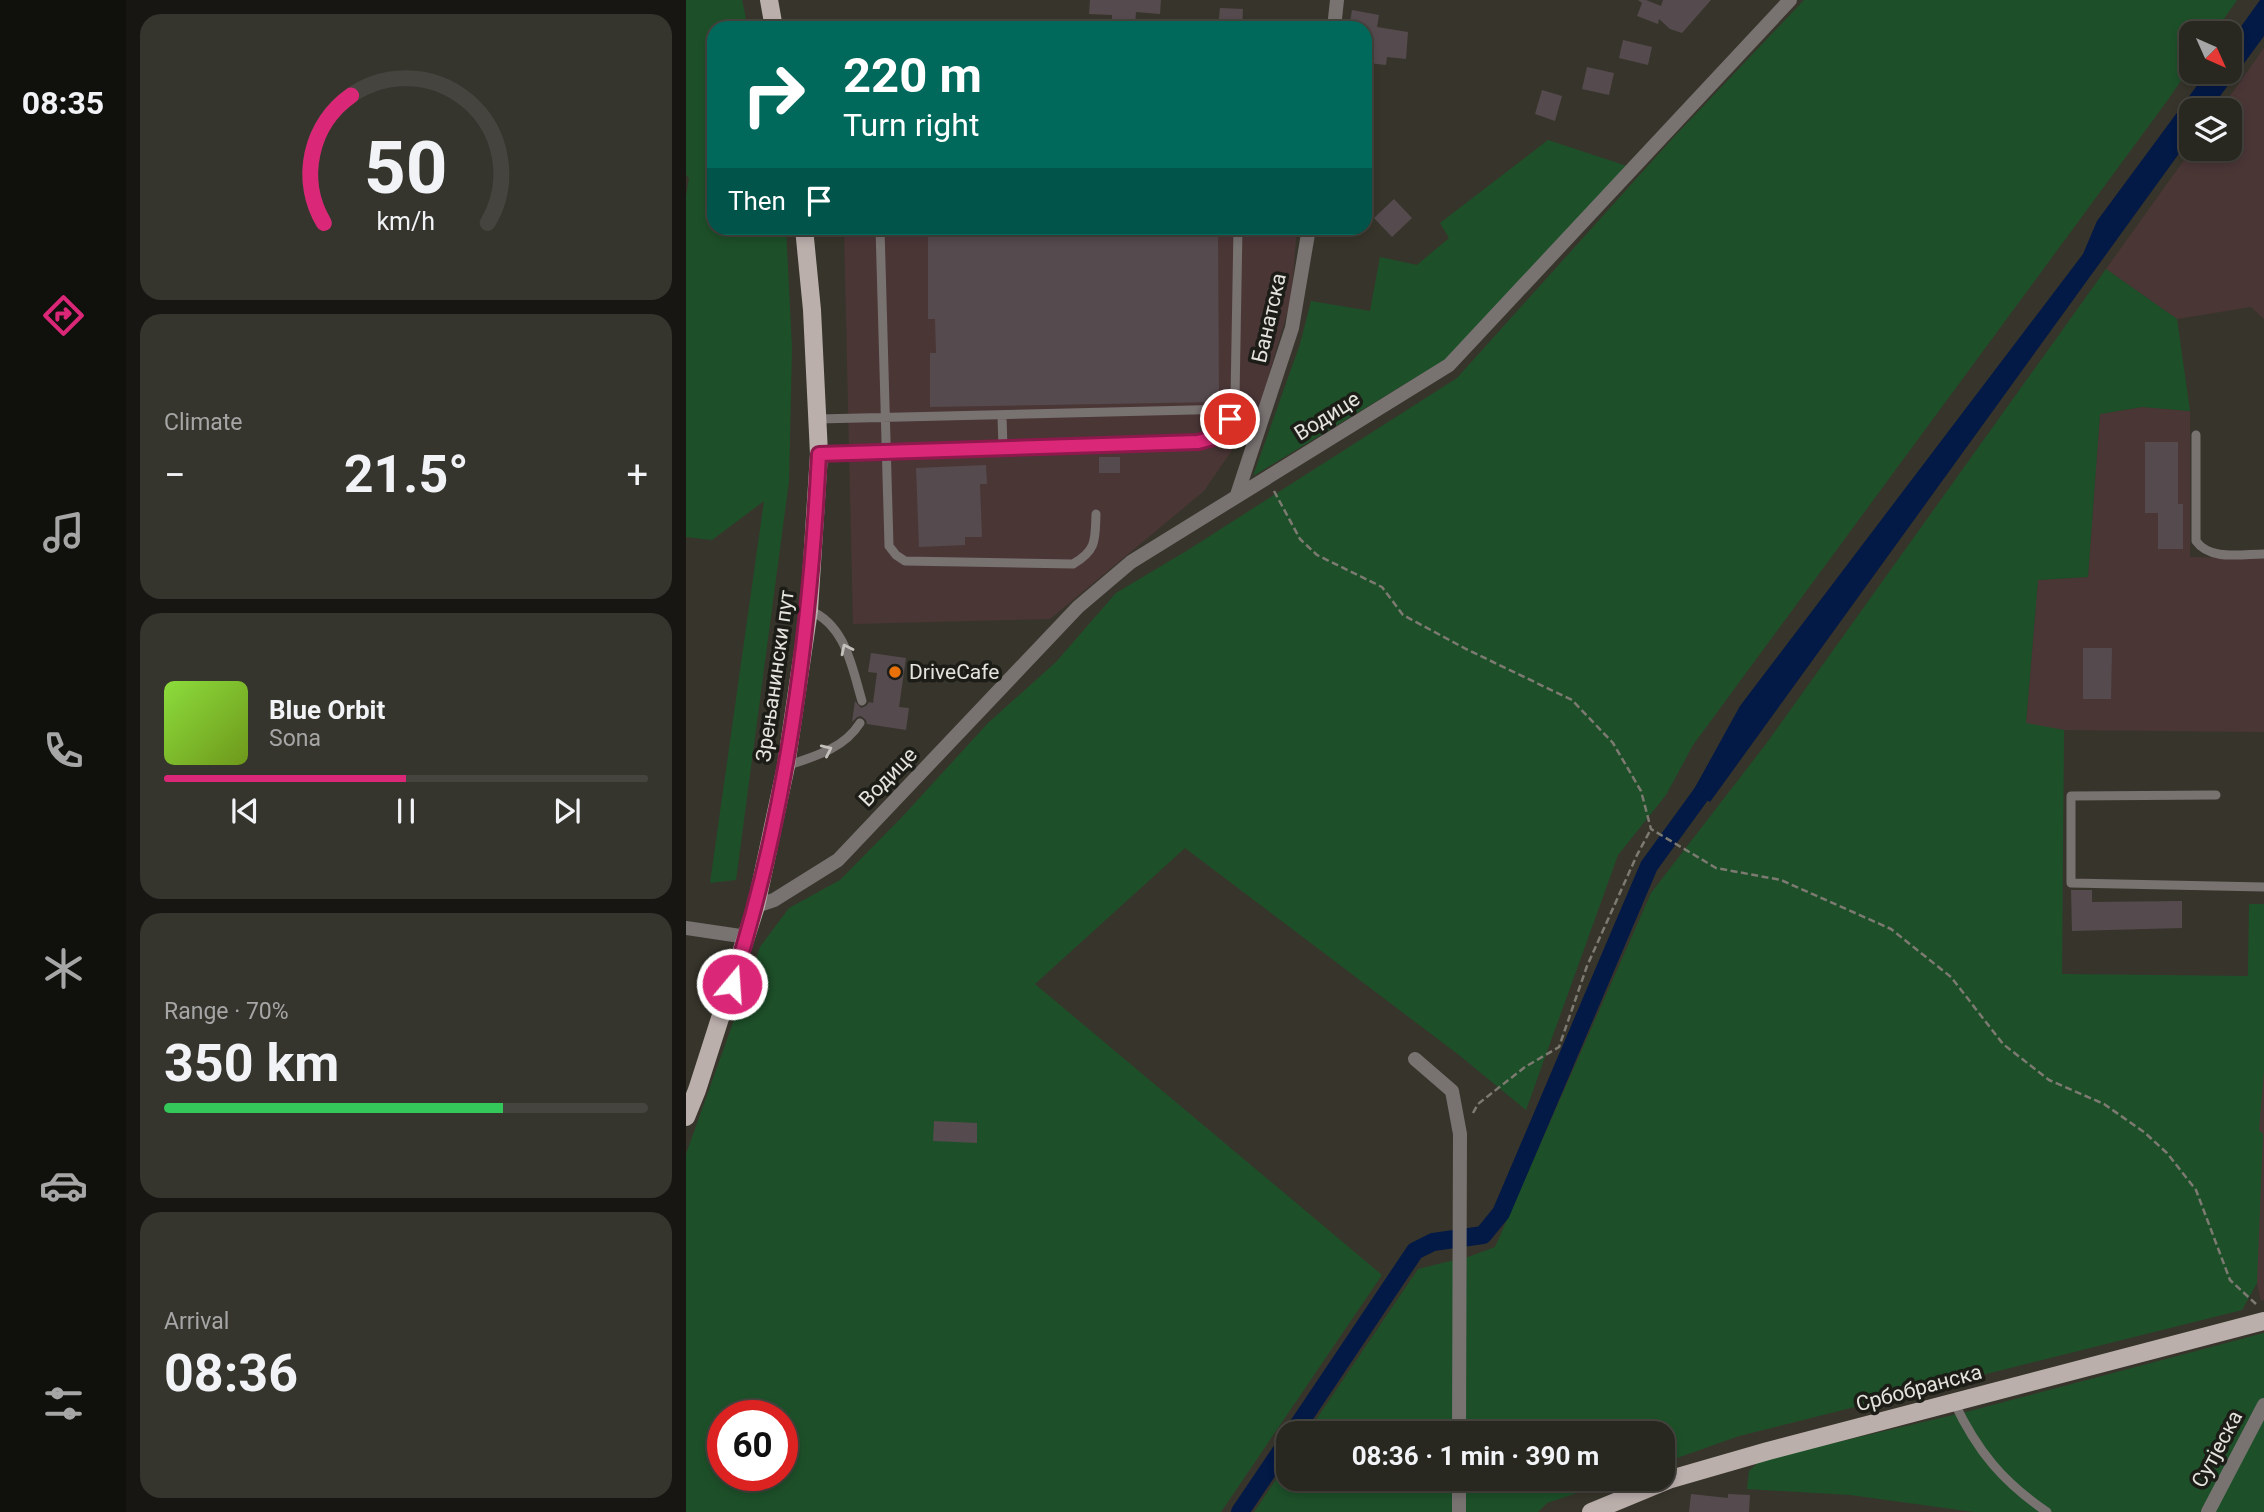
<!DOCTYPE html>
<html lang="en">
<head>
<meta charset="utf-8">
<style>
  body { margin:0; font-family:Roboto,sans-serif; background:#35342d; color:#f1f3f6; height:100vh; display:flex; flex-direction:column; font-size:26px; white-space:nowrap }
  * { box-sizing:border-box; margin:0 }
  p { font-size:23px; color:#a5a6a5 }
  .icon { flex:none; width:38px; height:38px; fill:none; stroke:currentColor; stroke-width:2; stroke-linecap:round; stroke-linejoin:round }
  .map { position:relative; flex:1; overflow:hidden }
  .panel { display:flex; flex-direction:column; gap:14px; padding:14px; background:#171612; width:560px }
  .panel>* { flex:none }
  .banner { position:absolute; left:21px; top:21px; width:665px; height:214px; border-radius:21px; box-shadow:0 4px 10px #0003,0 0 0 2px #45443e; background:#00695c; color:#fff; overflow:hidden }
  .needle { width:46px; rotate:135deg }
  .controls { position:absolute; left:1493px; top:21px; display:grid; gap:14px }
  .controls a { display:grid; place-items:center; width:63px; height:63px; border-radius:14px; background:#292820; box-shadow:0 4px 10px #0003,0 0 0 2px #45443e; font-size:35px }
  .speed { position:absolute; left:21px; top:1400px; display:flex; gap:14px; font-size:35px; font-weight:700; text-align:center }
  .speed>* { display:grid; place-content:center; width:91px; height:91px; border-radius:50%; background:#292820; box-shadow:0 4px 10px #0003,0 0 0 2px #45443e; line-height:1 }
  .speed .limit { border:10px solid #d22; background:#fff; color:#111 }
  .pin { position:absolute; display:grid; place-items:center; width:60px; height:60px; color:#fff; margin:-30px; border:4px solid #fff; border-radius:50%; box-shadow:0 2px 7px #0007 }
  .me { position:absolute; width:77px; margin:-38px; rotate:18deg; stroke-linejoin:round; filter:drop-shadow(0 0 5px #0008) }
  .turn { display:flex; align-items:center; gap:24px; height:147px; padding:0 21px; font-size:32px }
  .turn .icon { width:91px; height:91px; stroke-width:2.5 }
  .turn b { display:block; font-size:49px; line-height:60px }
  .then { display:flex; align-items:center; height:66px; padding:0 21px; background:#0003; gap:14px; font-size:26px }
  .big { font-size:52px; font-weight:700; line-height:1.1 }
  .panel .card { flex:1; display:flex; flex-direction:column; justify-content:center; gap:10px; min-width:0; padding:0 24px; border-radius:21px; background:#35342d }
  .panel .dial { align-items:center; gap:0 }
  .dial svg { height:182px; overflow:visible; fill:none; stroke:#45443e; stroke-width:7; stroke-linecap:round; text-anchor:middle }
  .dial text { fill:#f1f3f6; stroke:none }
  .song { display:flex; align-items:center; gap:21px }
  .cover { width:84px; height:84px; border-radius:10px; background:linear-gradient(135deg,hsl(90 70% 55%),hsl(80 70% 35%)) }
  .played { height:7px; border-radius:4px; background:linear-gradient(90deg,#db2777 50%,#45443e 50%) }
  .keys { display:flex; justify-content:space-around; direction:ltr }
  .heat { display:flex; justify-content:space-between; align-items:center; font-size:38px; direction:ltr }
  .charge { height:10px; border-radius:5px; background:linear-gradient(90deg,#34c759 70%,#45443e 0) }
  .trip { position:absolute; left:590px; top:1421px; width:399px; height:70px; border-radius:21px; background:#292820; box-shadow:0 4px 10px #0003,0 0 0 2px #45443e; font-weight:700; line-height:70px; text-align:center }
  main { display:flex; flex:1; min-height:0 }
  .tabs { display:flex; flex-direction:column; width:126px; justify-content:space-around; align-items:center; background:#10100d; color:#a5a6a5 }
  .tabs .icon { width:49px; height:49px }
  .tabs .on { color:#db2777 }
  .tabs b { font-size:32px; color:#f1f3f6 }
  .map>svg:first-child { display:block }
  .industrial { fill:#4b3636 }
  .green { fill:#1d5029; fill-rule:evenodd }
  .water { fill:#031946 }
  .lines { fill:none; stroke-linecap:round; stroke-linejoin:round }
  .canal { stroke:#031946; stroke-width:18 }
  .building { fill:#554a4e }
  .path { stroke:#7c7a71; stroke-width:2.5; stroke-dasharray:7 3.5; stroke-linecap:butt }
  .lane { stroke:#787271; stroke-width:9 }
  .street { stroke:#787271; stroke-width:14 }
  .primary { stroke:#bbafac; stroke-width:18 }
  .oneway { stroke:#c4c1bc }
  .route-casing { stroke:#8e194d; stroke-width:18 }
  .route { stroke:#db2777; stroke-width:12 }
  .food-dot { fill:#e8710a; stroke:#1d1d18; stroke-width:2.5 }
  .labels { text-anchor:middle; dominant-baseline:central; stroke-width:7; stroke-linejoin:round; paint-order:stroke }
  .street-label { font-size:21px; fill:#e4e3dc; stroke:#1d1d18 }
  .poi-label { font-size:21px; fill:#e4e3dc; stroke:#1d1d18; text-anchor:start }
</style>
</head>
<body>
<main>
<nav class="tabs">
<b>08:35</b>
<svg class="icon on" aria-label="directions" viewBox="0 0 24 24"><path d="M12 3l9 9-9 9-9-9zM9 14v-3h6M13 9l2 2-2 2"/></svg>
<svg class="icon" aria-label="music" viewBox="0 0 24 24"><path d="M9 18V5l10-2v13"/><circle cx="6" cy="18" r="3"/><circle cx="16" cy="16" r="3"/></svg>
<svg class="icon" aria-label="phone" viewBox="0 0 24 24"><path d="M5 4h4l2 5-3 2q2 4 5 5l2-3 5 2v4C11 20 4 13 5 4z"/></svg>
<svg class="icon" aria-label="climate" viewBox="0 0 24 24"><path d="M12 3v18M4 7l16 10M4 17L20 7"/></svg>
<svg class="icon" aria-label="car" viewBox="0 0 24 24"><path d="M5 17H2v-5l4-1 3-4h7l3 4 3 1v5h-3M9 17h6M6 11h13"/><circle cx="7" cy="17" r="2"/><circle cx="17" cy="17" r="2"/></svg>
<svg class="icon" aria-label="filters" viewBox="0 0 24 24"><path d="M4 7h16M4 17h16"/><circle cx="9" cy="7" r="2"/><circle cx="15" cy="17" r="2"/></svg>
</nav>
<section class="panel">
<div class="card dial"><svg viewBox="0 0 100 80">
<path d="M14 69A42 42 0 1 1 86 69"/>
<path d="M14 69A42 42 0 0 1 26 13" stroke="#db2777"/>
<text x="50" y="56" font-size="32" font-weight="700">50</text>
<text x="50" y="72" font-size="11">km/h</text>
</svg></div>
<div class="card"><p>Climate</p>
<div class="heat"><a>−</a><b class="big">21.5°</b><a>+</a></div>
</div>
<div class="card">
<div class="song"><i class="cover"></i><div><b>Blue Orbit</b><p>Sona</p></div></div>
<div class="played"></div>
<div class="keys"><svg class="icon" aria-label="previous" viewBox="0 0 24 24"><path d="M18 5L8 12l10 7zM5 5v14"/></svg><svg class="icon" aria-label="pause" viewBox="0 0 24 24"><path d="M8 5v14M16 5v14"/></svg><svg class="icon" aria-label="next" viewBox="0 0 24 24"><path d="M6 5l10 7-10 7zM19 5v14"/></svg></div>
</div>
<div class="card"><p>Range · 70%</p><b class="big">350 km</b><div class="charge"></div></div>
<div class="card"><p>Arrival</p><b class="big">08:36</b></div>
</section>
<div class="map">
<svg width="1578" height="1512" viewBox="0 0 1578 1512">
  <rect width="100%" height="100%" fill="#37352b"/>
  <!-- industrial -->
  <path class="industrial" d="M1578 48V319L1565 307 1491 319 1420 269 1506 149H1544V110H1534Z
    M158 228H611L605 300 572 412 518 491 364 619 167 624Z
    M1456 407 1504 411V557L1578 559V732L1378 730 1340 724 1352 580 1402 577 1414 414Z
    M1575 981H1578V1300L1575 1301 1571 1283Z"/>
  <!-- green -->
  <path class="green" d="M0 0H56L62 28H28V228H100L106 348 103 481 50 880 24 883 78 501 26 540 0 537V196L3 178 0 175Z
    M1118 0H1551L1528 33H1505V66L1481 101 1007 745 980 795 932 855 840 1110 773 1055 499 848 349 984 696 1275 535 1512H0V1154L74 947 103 908 154 880 217 816 302 723 370 662 430 593 502 550 771 378 986 139ZM37 1416H96V1475H37Z
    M862 140 944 167 760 359 567 476 614 344 625 301 684 311 694 257 731 265 763 238 754 223Z
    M1420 269 1491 319 1504 411 1456 407 1414 414 1402 577 1352 580 1340 723 1378 730 1376 974 1562 976 1563 904H1578V1071L1573 1130 1577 1134 1571 1283 1556 1310 1053 1436 977 1463 976 1433H621L732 1269 785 1256 809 1247 965 893 1080 744Z
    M1578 1333V1512H1288L1164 1495 1061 1489 1063 1471 1075 1460 1280 1412Z
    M602 1462V1479H932L861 1503 852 1512H568Z"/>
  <!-- water -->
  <path class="water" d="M1574 0H1578V36L1524 110H1505V137L1024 802 1007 791 1054 706 1397 254 1411 221 1521 72H1544V42Z"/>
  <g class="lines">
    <!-- canal -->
    <path class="canal" d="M607 1433 729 1251 747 1242 797 1235 815 1213 963 866 1027 778
      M554 1512 602 1441"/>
  </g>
  <!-- building -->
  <path class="building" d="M404 0H475L474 14 450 12 449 25 426 24V15L403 14Z
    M952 0H960L975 6 977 0H1025L996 33 984 29 973 19 972 24 951 16 956 3Z
    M534 8 557 9 556 28H532Z
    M666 10 693 15 691 27 722 32 720 59 701 57 700 65 682 63 683 55H679V28H663Z
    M937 40 966 47 962 65 933 58Z
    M901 67 928 73 923 95 896 89Z
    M856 90 876 96 869 121 849 114Z
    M708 199 726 218 706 237 688 218Z
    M242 228H532L533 402 244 407V353H250L249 319H242Z
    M1459 442H1492V504H1497V549H1472V513H1459Z
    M413 457H434V473H413Z
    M300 465 301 484H294L296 537H279V545L233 547 230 468Z
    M1397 648H1426L1425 699H1397Z
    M185 653 220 658 213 707 223 708 220 730 181 724 180 720 175 716 171 717 166 722 169 701 175 708 180 706 183 702 187 703 191 673 182 672Z
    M1385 890H1406V902L1496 901V928L1386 931Z
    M248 1121 291 1123V1143L247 1141Z
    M1005 1494 1042 1498V1494L1064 1495 1063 1512H1003Z"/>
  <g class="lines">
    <!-- path -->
    <path class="path" d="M588 491 614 539 631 555 696 587 717 615 780 649 886 700 927 743 955 791 965 829 1030 868 1095 880 1205 929 1265 977 1317 1044 1363 1080 1418 1104 1458 1132 1481 1153 1510 1190 1544 1280 1570 1304
      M787 1113 792 1104 839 1067 873 1047 901 966 951 855 965 829"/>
    <!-- lane -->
    <path class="lane" d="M194 228 203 546 210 555 219 561 387 564C411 550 409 540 410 514
      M316 416 317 449
      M132 419 548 409
      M1510 435V541C1524 561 1556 554 1578 554
      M133 454 512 442C535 439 546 420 549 398L552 228
      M123 610C160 625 166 668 176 701
      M100 766C127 757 158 749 174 723
      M1530 795 1385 796V883L1578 887
      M1268 1402C1291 1451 1317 1482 1361 1512"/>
    <!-- street -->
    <path class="street" d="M648 28 651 0
      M551 495 606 328 623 228
      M70 906 88 900 152 860 392 607 445 562 763 365 1104 0
      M0 928 61 937
      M729 1059 766 1091 774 1134 773 1433
      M773 1512V1479
      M1522 1512 1578 1405"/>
    <!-- primary -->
    <path class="primary" d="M83 0 88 28
      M0 1117 11 1090 70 906 100 766 123 610 133 454 126 310 118 228
      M905 1512 985 1479 1082 1451 1578 1321"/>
  </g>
  <!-- one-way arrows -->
  <defs><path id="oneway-chevron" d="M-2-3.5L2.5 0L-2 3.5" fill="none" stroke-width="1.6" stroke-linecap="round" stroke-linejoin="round" transform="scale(1.75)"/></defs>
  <g class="oneway">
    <use href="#oneway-chevron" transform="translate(160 649) rotate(-116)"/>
    <use href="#oneway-chevron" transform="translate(141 750) rotate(-25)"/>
  </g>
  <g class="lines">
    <defs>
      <path id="route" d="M46 984C101 813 124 633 133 454L512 442 527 438 544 419"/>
    </defs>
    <!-- route casing -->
    <use href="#route" class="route-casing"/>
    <!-- route -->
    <use href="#route" class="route"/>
  </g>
  <!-- markers -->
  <circle class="food-dot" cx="209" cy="672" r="7"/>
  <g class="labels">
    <!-- street labels -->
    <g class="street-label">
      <text transform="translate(583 318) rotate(-77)">Банатска</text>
      <text transform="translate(641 416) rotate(-32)">Водице</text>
      <text transform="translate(89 676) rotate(-82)">Зрењанински пут</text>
      <text transform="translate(202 777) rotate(-46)">Водице</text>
      <text transform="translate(1233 1388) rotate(-15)">Србобранска</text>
      <text transform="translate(1531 1449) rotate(-62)">Сутјеска</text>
    </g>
    <!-- poi labels -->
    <g class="poi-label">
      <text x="223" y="672">DriveCafe</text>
    </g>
  </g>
</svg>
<div class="controls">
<a><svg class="needle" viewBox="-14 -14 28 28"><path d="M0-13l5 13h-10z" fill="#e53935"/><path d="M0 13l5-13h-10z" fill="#a5a6a5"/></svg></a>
<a><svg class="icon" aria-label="layers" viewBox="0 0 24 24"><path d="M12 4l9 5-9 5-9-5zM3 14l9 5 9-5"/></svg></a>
</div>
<div class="speed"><div class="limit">60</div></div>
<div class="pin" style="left:544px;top:419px;background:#d93025"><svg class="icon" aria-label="arrive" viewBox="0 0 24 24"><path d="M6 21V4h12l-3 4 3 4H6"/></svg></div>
<svg class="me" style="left:46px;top:984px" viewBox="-20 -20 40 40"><circle r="17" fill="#db2777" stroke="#fff" stroke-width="3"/><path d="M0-11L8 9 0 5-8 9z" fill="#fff"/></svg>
<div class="trip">08:36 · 1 min · 390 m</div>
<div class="banner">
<div class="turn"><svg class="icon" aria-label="right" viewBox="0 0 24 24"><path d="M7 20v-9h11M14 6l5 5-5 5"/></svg><div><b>220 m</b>Turn right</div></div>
<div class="then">Then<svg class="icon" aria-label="arrive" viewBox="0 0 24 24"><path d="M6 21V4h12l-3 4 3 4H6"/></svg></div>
</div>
</div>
</main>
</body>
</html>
